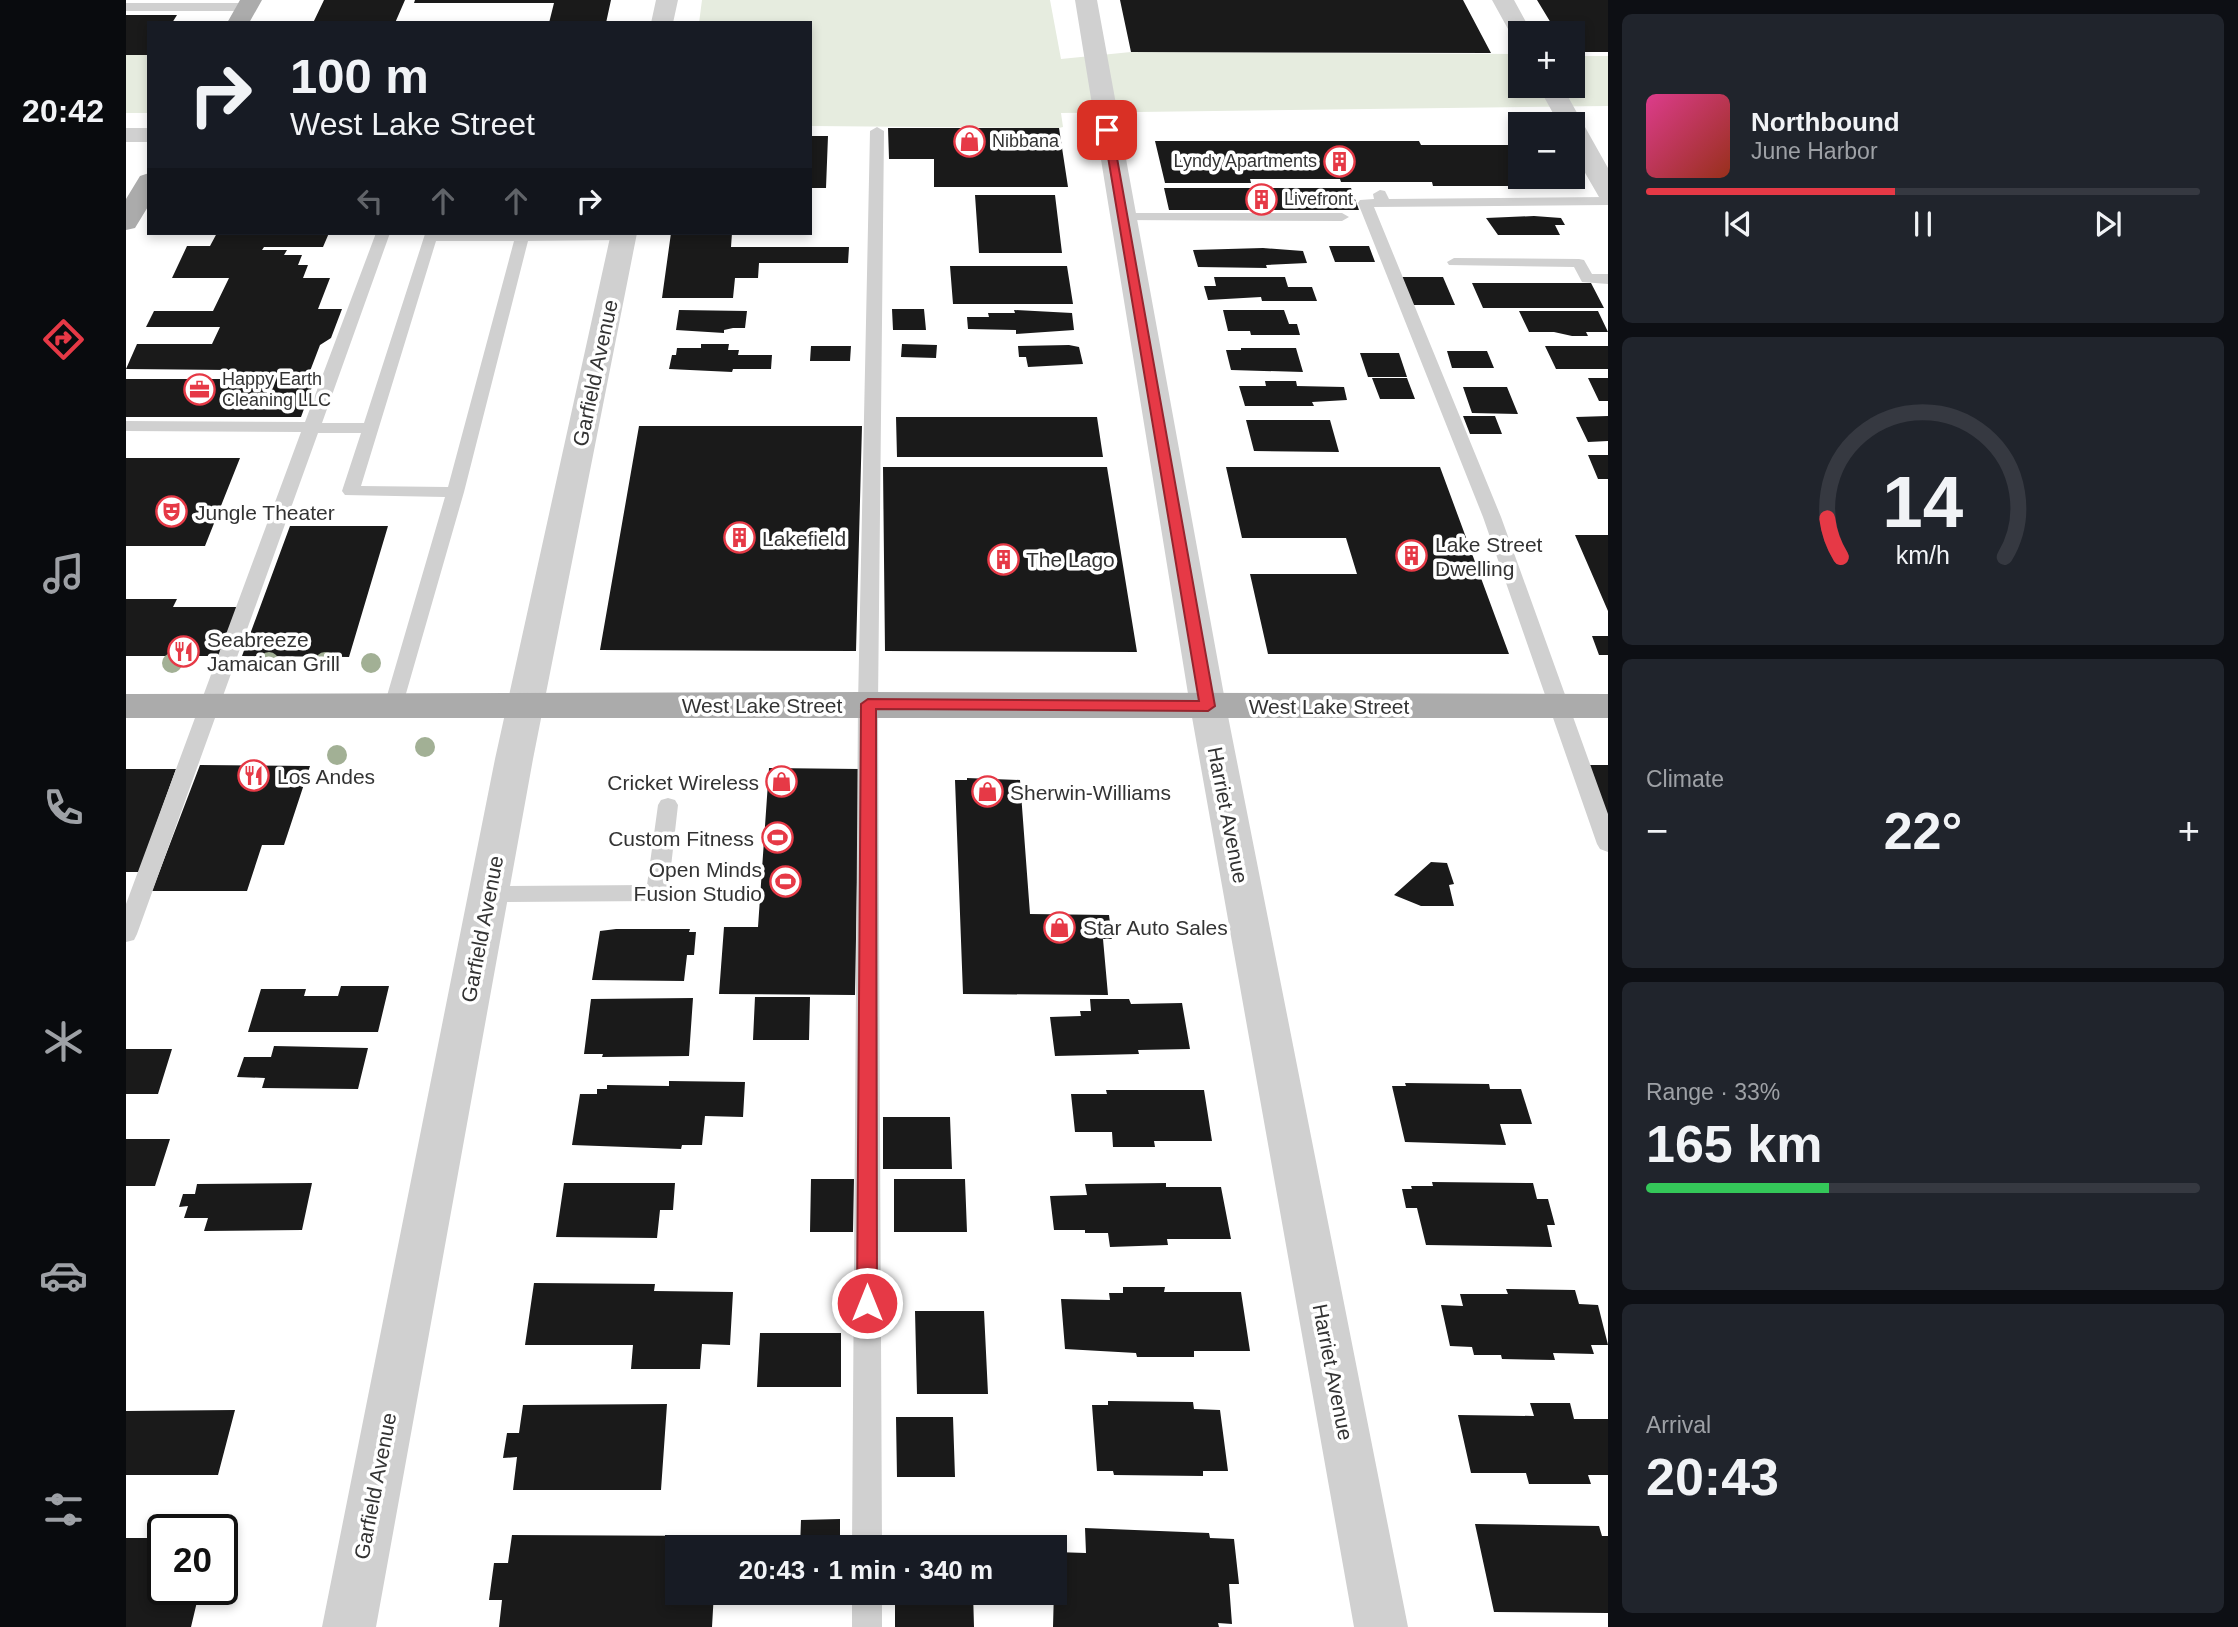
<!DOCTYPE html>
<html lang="en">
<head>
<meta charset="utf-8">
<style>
  body { margin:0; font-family:Helvetica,sans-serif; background:#20242c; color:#f1f3f6; height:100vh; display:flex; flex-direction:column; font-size:26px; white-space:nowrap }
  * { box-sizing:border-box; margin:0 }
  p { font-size:23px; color:#9ea1a6 }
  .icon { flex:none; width:38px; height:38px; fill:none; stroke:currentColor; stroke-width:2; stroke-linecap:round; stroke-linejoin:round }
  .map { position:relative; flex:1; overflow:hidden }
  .drawer { display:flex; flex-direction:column; gap:14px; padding:14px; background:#0d0f14; width:630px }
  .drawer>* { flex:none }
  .banner { position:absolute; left:21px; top:21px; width:665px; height:214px; border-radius:0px; box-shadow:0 4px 10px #0003; background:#171b24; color:#f1f3f6; overflow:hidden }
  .fabs { position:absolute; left:1382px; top:21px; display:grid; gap:14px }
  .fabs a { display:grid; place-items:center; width:77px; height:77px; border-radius:0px; background:#171b24; box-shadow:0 4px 10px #0003; font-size:35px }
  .speed { position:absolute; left:21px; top:1514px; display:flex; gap:14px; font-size:35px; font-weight:700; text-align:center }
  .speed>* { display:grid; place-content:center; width:91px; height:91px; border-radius:50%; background:#171b24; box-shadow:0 4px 10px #0003; line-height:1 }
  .speed .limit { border:4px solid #111; border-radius:10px; background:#fff; color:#111 }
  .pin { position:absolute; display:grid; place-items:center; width:60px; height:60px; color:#fff; margin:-30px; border-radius:14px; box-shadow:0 4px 10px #0006 }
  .me { position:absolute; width:77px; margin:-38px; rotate:0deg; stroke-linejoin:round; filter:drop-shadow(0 0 5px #0008) }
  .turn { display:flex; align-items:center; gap:24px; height:147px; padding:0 28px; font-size:32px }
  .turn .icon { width:91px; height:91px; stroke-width:2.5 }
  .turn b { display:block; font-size:49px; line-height:60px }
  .lanes { display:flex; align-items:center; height:66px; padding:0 28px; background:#0003; justify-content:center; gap:35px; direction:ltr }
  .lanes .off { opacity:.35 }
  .big { font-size:52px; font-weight:800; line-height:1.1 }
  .drawer .widget { flex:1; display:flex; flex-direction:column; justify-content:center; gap:10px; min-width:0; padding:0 24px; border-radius:10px; background:#20242c }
  .drawer .dial { align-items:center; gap:0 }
  .dial svg { height:182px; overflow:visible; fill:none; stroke:#363941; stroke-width:7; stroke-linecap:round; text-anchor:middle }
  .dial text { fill:#f1f3f6; stroke:none }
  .song { display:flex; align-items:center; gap:21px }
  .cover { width:84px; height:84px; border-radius:10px; background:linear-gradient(135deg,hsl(330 70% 55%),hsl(10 70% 35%)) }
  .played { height:7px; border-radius:4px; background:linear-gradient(90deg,#e63946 45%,#363941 45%) }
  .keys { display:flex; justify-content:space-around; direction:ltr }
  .heat { display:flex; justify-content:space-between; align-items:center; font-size:38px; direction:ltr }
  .charge { height:10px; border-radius:5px; background:linear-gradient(90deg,#34c759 33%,#363941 0) }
  .trip { position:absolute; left:539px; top:1535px; width:402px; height:70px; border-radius:0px; background:#171b24; box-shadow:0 4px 10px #0003; font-weight:800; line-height:70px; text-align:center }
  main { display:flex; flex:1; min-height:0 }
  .tabs { display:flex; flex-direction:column; width:126px; justify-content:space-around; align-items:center; background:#090b0e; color:#9ea1a6 }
  .tabs .icon { width:49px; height:49px }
  .tabs .active { color:#e63946 }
  .tabs b { font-size:32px; color:#f1f3f6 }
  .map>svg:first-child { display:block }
  .green { fill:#e6ecdf }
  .building { fill:#1a1a1a }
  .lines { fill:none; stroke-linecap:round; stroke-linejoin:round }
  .lane { fill:#d0d0d0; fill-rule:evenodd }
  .street { fill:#d0d0d0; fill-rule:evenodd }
  .primary { fill:#ababab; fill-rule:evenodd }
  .tree { fill:#a2b095 }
  .route { fill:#e63946; stroke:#96252e; stroke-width:2 }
  .labels { text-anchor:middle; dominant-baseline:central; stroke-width:7; stroke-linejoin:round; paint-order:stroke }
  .far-poi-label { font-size:18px; fill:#333; stroke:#fff; text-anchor:start }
  .street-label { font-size:21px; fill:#333; stroke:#fff }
  .poi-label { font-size:21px; fill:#333; stroke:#fff; text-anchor:start }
</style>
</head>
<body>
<main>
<nav class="tabs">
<b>20:42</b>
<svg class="icon active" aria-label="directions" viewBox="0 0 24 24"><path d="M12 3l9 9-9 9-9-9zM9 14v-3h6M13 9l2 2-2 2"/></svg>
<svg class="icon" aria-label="music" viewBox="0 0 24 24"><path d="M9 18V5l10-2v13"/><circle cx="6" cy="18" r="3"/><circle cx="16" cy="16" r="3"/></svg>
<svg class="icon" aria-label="phone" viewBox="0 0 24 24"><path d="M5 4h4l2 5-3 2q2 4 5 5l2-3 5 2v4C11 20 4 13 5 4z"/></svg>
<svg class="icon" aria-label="climate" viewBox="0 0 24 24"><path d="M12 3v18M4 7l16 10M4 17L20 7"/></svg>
<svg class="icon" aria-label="car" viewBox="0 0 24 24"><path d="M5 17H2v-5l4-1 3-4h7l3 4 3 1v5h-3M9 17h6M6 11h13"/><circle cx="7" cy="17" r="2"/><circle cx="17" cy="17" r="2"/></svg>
<svg class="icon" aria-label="filters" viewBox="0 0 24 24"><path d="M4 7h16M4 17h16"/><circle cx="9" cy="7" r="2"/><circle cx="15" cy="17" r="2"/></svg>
</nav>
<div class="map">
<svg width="1482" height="1627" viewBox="0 0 1482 1627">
  <rect width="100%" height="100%" fill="#fff"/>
  <!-- green -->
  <path class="green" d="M576 0H924L935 59 1005 52 1395 54V86H1447V56H1482V106L935 113 937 127 933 128 684 126V23H573Z
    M0 55H23V113H0Z"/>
  <!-- building -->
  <path class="building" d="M198 0H279L269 23H187Z
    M289 0H485L480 23H423L428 3H288Z
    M994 0H1337L1365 53 1005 52Z
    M1411 0H1482V52H1447V33H1431Z
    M0 15H51L46 23H23V55H0Z
    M762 128H933L942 187H808V159H763Z
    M684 136H702L700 188H684Z
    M1029 141H1293L1295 145H1395V177H1427L1432 186H1307L1306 182H1215L1214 179H1124L1125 183H1039Z
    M1038 188H1225L1233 210H1043Z
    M849 195H929L936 253H853Z
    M1408 216 1435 218 1439 225H1429L1434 235H1372L1360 218Z
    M91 233H203L197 247H138L136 250H161L158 255H176L172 265H182L177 278H204L192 309H216L205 338 194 345 181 379H189L175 417H0V379H101L105 370 0 369 11 344H86L94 327H20L28 311H87L103 278H46L61 246H84Z
    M545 233H606L605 247H723L722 263H633L632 278H609L607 298H536Z
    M1203 246H1243L1249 262H1209Z
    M1137 248 1177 251 1181 263 1140 265 1141 268 1072 267 1067 250Z
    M824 266H941L947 304H827Z
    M1088 277H1159L1162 287H1186L1191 301H1136L1135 297 1082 300 1078 286H1090Z
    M1276 277H1317L1329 305H1287Z
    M1346 283H1465L1478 308H1357Z
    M766 309H798L800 330H767Z
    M553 310 621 311 619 328H607L598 330V333L550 330Z
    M888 310 946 313 948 330 890 334V330L842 329 841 317H863L862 313H889Z
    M1097 310H1158L1163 324H1171L1174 335H1125L1124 331H1102Z
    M1393 311H1472L1482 332H1460L1462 336H1446L1428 332H1403Z
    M575 344H603L602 350H613L612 355H646L645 369H607L606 372 543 369 546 355H550L551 348H575Z
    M776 344 811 345 810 358 775 357Z
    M943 345 953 347 957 364 902 367 900 357H893L892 346Z
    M685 346H725L724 361H684Z
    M1419 346H1482V369H1430Z
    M1115 348H1170L1177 372 1105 370 1100 350H1115Z
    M1321 351H1361L1368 368H1326Z
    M1234 353H1273L1281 377H1242Z
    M1246 378H1281L1289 399H1254Z
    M1462 378H1482V401H1473Z
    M1139 381H1170L1171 386 1218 387 1221 400 1186 402 1188 406H1119L1113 386H1140Z
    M1337 387H1381L1392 414 1346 413Z
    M1337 416H1369L1376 434H1344Z
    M1482 416V441L1462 442 1450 417Z
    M770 417H971L977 457H771Z
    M1120 420H1204L1213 452 1128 451Z
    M513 426H736L730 651 474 650Z
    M1462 455H1482V479H1472Z
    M0 458H114L79 546H0Z
    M757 467H981L1011 652 759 651Z
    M1100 467H1314L1383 654H1142L1124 574H1231L1220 538H1116Z
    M164 526H262L223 657 116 656Z
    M1449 535H1482V611Z
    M0 599H51L47 607H112L94 656H0Z
    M1466 636H1482V655H1473Z
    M74 765 184 766 158 845H136L121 891H26Z
    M1461 765H1482V820Z
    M643 768 733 769 729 995 593 994 598 927H632Z
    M0 769H50L13 872H0Z
    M841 778 894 780 904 914 983 915 986 939H977L982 995 837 994 829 780H841Z
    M1305 862 1321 863 1328 884 1323 885 1328 906H1295L1268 895Z
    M490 929H564L563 932H570L568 955H561L558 981 466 980 474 931Z
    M215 986H263L252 1032H122L135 989H180L178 996H212Z
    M629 997H684L683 1040H627Z
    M567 998 563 1056 476 1057 477 1054H458L465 999Z
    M964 999H1003L1005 1004 1056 1003 1064 1049 1012 1050 1013 1054 929 1056 924 1017 955 1016 954 1011H965Z
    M148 1046 242 1048 232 1089 136 1088 139 1078 111 1077 118 1057H145Z
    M0 1049H46L32 1094H0Z
    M543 1081 619 1082 617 1117 579 1116 576 1145H556L555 1149 446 1145 454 1094H471V1089H481V1085L543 1086Z
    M1279 1083 1363 1084 1364 1089H1395L1406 1124H1374L1380 1145 1279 1142 1266 1086H1280Z
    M980 1090H1078L1086 1141H1028L1029 1147H987L986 1132H949L945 1094H981Z
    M757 1117H824L826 1169H757Z
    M0 1139H44L29 1186H0Z
    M685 1179H728L727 1232H684Z
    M768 1179H839L841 1232H768Z
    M1306 1182 1407 1183 1411 1199H1422L1429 1225H1421L1426 1247 1300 1245 1291 1208H1280L1276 1189H1286L1285 1186H1307Z
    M186 1183 176 1230 78 1231 82 1218H58L62 1206 53 1207 57 1194H69L71 1184Z
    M438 1183H549L547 1210H534L531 1238 430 1237Z
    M1040 1183V1187H1095L1105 1239H1041L1042 1245 984 1247 982 1233H959V1230H928L924 1196 961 1195 959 1184Z
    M408 1283 529 1284 528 1291 607 1292 604 1345 576 1344 574 1369H505L507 1345H399Z
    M997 1287H1039L1038 1292H1115L1124 1351H1068V1357H1011L1010 1353 939 1349 935 1299 984 1300 983 1293H997Z
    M1380 1289 1449 1290 1453 1304 1472 1305 1482 1345H1465L1468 1354 1427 1353 1429 1360 1376 1359 1375 1355H1348L1346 1347 1324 1346 1315 1305 1337 1306 1334 1294H1382Z
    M789 1311H858L862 1394H791Z
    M634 1333H715V1387H631Z
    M982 1401 1067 1402 1068 1409 1094 1410 1102 1471H1077V1476L988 1475 987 1471H971L966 1405H982Z
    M1404 1403H1444L1448 1419H1482V1475H1462L1465 1484H1403L1400 1473H1345L1332 1415 1408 1416Z
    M541 1404 535 1490H387L391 1457 377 1458 381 1433H393L397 1405Z
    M109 1410 92 1475H0V1411Z
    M770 1417H827L829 1477H771Z
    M714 1519V1547H674L675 1520Z
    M1349 1524 1473 1526 1476 1536H1482V1613L1368 1612Z
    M959 1528 1083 1533 1084 1538 1108 1539 1113 1584H1103L1106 1624 1092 1623 1093 1627H927L929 1552 960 1553Z
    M386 1535 592 1536 591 1547H551V1592H588L586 1627H373L376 1600H363L368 1563H382Z
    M0 1538H37V1589H74L65 1627H0Z
    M769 1592H847L848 1627H769Z"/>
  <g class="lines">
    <!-- lane -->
    <path class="lane" d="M0 3H120L126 7 120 11H0Z
      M751 127 758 131 752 704 756 1547H726L732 704 744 131Z
      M1254 190 1259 191 1263 199 1482 197V205L1248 207 1375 517 1482 814V852L1474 849 1471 844 1357 517 1232 203 1234 200 1248 199 1247 194Z
      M997 213H1216L1223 217 1216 221 992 220 990 217Z
      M250 233H264L196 423H238L299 234 503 233 505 236 498 240 402 241 338 492 275 711H261L258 706 319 497 219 495 216 491 235 433H192L11 934 8 940 0 942V904L175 432 0 431V421L179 422ZM310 241H388L322 487 235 486Z
      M1328 258 1453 259 1458 260 1466 274H1482V284L1456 282 1448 267 1323 265 1321 262Z
      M542 798 549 800 552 805 542 893 539 899 531 901 363 902 355 900 352 894 355 888 363 886 521 885 532 805 535 800Z
      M726 1592H756V1627H726Z"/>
    <!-- street -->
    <path class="street" d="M530 0H552L547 23H525Z
      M949 0H971L1100 706 1282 1627H1228L1064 706Z
      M1366 0H1388L1406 33H1395V40L1387 38Z
      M1412 86H1436L1482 168V199L1473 197 1447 152V124H1433Z
      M0 128H23V142H0Z
      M485 233H511L407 759 250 1627H196L369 759Z"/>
    <!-- primary -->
    <path class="primary" d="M114 0H136L123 23H101Z
      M23 173V205L9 228 0 230V199L14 176Z
      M742 692 1482 694V718H0V694Z"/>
  </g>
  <!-- trees -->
  <g class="tree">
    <circle cx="143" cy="662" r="10"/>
    <circle cx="199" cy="662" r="10"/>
    <circle cx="46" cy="663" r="10"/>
    <circle cx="245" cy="663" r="10"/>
    <circle cx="299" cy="747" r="10"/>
    <circle cx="211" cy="755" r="10"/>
  </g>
  <!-- route -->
  <path class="route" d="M977 127 986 130 1089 706 1082 711 750 709 751 1303 748 1309 741 1311 734 1309 731 1303 735 704 742 699 1073 701Z"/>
  <!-- icons -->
  <defs>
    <symbol id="shop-ring" viewBox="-11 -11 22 22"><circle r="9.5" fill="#fff" stroke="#e63946" stroke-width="1.5"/><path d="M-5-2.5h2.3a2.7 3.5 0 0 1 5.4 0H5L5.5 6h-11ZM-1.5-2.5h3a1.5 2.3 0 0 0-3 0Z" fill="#e63946"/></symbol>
    <symbol id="building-ring" viewBox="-11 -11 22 22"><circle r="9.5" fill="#fff" stroke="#e63946" stroke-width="1.5"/><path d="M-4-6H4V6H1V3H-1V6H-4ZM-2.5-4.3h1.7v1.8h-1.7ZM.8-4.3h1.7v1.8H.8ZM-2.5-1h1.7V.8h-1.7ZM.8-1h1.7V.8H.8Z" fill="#e63946"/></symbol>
    <symbol id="office-ring" viewBox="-11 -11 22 22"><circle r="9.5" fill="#fff" stroke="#e63946" stroke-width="1.5"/><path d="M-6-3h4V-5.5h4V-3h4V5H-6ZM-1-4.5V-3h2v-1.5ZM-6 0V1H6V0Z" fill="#e63946"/></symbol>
    <symbol id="theatre-ring" viewBox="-11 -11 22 22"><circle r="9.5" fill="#fff" stroke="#e63946" stroke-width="1.5"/><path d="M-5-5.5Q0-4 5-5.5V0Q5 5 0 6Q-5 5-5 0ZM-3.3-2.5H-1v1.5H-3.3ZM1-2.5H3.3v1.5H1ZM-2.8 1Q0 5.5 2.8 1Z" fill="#e63946"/></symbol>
    <symbol id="restaurant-ring" viewBox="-11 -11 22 22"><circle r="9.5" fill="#fff" stroke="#e63946" stroke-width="1.5"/><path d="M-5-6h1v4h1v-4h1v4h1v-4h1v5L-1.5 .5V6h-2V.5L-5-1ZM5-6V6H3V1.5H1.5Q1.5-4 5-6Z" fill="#e63946"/></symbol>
    <symbol id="stadium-ring" viewBox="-11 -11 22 22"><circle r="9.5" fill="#fff" stroke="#e63946" stroke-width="1.5"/><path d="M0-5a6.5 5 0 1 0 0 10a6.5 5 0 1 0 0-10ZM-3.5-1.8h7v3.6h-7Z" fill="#e63946"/></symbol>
  </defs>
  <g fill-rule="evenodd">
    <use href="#shop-ring" x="826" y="124" width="35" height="35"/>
    <use href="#building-ring" x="1196" y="144" width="35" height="35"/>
    <use href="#building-ring" x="1118" y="182" width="35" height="35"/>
    <use href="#office-ring" x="56" y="372" width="35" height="35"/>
    <use href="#theatre-ring" x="28" y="494" width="35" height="35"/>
    <use href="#building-ring" x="596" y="520" width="35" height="35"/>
    <use href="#building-ring" x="1268" y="538" width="35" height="35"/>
    <use href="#building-ring" x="860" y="542" width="35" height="35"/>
    <use href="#restaurant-ring" x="40" y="634" width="35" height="35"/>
    <use href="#restaurant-ring" x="110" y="758" width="35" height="35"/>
    <use href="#shop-ring" x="638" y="764" width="35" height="35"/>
    <use href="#shop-ring" x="844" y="774" width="35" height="35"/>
    <use href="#stadium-ring" x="634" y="820" width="35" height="35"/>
    <use href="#stadium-ring" x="642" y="864" width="35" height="35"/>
    <use href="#shop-ring" x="916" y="910" width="35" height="35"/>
  </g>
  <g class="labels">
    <!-- far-poi labels -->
    <g class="far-poi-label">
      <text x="866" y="141">Nibbana</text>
      <text x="1191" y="161" text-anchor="end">Lyndy Apartments</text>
      <text x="1158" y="199">Livefront</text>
      <text x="96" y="379">Happy Earth<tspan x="96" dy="21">Cleaning LLC</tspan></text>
    </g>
    <!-- street labels -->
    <g class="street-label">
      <text transform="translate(469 373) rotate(-78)">Garfield Avenue</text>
      <text x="636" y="705">West Lake Street</text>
      <text x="1203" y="706">West Lake Street</text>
      <text transform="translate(1102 815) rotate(79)">Harriet Avenue</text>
      <text transform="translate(356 929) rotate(-79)">Garfield Avenue</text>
      <text transform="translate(1207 1372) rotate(79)">Harriet Avenue</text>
      <text transform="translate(249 1486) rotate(-79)">Garfield Avenue</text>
    </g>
    <!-- poi labels -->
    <g class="poi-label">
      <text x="69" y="512">Jungle Theater</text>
      <text x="636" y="538">Lakefield</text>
      <text x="1309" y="544">Lake Street<tspan x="1309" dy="24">Dwelling</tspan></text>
      <text x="900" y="559">The Lago</text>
      <text x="81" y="639">Seabreeze<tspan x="81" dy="24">Jamaican Grill</tspan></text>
      <text x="151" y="776">Los Andes</text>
      <text x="633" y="782" text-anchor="end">Cricket Wireless</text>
      <text x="884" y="792">Sherwin-Williams</text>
      <text x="628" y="838" text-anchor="end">Custom Fitness</text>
      <text x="636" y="869" text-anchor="end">Open Minds<tspan x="636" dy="24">Fusion Studio</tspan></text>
      <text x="957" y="927">Star Auto Sales</text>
    </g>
  </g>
</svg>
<div class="fabs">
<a>+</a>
<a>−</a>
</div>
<div class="speed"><div class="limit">20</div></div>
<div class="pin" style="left:981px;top:130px;background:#d93025"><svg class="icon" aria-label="arrive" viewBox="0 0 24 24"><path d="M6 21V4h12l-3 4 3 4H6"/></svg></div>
<svg class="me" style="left:741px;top:1303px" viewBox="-20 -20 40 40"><circle r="17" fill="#e63946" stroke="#fff" stroke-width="3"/><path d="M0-11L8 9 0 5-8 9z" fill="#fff"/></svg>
<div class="trip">20:43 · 1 min · 340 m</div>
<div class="banner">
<div class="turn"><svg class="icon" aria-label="right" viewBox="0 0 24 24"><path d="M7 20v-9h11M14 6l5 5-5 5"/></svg><div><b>100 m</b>West Lake Street</div></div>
<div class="lanes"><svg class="icon off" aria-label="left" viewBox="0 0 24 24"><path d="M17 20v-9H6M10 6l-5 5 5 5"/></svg><svg class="icon off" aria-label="ahead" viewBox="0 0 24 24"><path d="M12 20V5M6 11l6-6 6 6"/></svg><svg class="icon off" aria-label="ahead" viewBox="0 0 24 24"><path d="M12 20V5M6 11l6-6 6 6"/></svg><svg class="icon" aria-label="right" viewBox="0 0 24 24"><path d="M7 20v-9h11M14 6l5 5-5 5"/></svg></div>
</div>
</div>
<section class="drawer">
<div class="widget">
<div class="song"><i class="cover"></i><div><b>Northbound</b><p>June Harbor</p></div></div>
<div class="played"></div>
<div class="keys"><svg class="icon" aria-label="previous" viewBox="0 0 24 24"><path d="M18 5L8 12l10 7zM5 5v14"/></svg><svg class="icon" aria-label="pause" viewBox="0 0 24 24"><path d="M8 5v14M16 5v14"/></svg><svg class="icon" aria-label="next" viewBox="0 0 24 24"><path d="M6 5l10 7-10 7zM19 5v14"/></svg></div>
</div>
<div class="widget dial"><svg viewBox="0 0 100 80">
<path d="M14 69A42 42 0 1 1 86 69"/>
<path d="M14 69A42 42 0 0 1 8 52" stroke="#e63946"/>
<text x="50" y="56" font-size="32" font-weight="700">14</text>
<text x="50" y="72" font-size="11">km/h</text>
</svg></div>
<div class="widget"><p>Climate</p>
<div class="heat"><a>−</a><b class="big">22°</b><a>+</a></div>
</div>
<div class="widget"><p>Range · 33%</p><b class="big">165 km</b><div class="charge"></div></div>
<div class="widget"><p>Arrival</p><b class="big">20:43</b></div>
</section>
</main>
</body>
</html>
